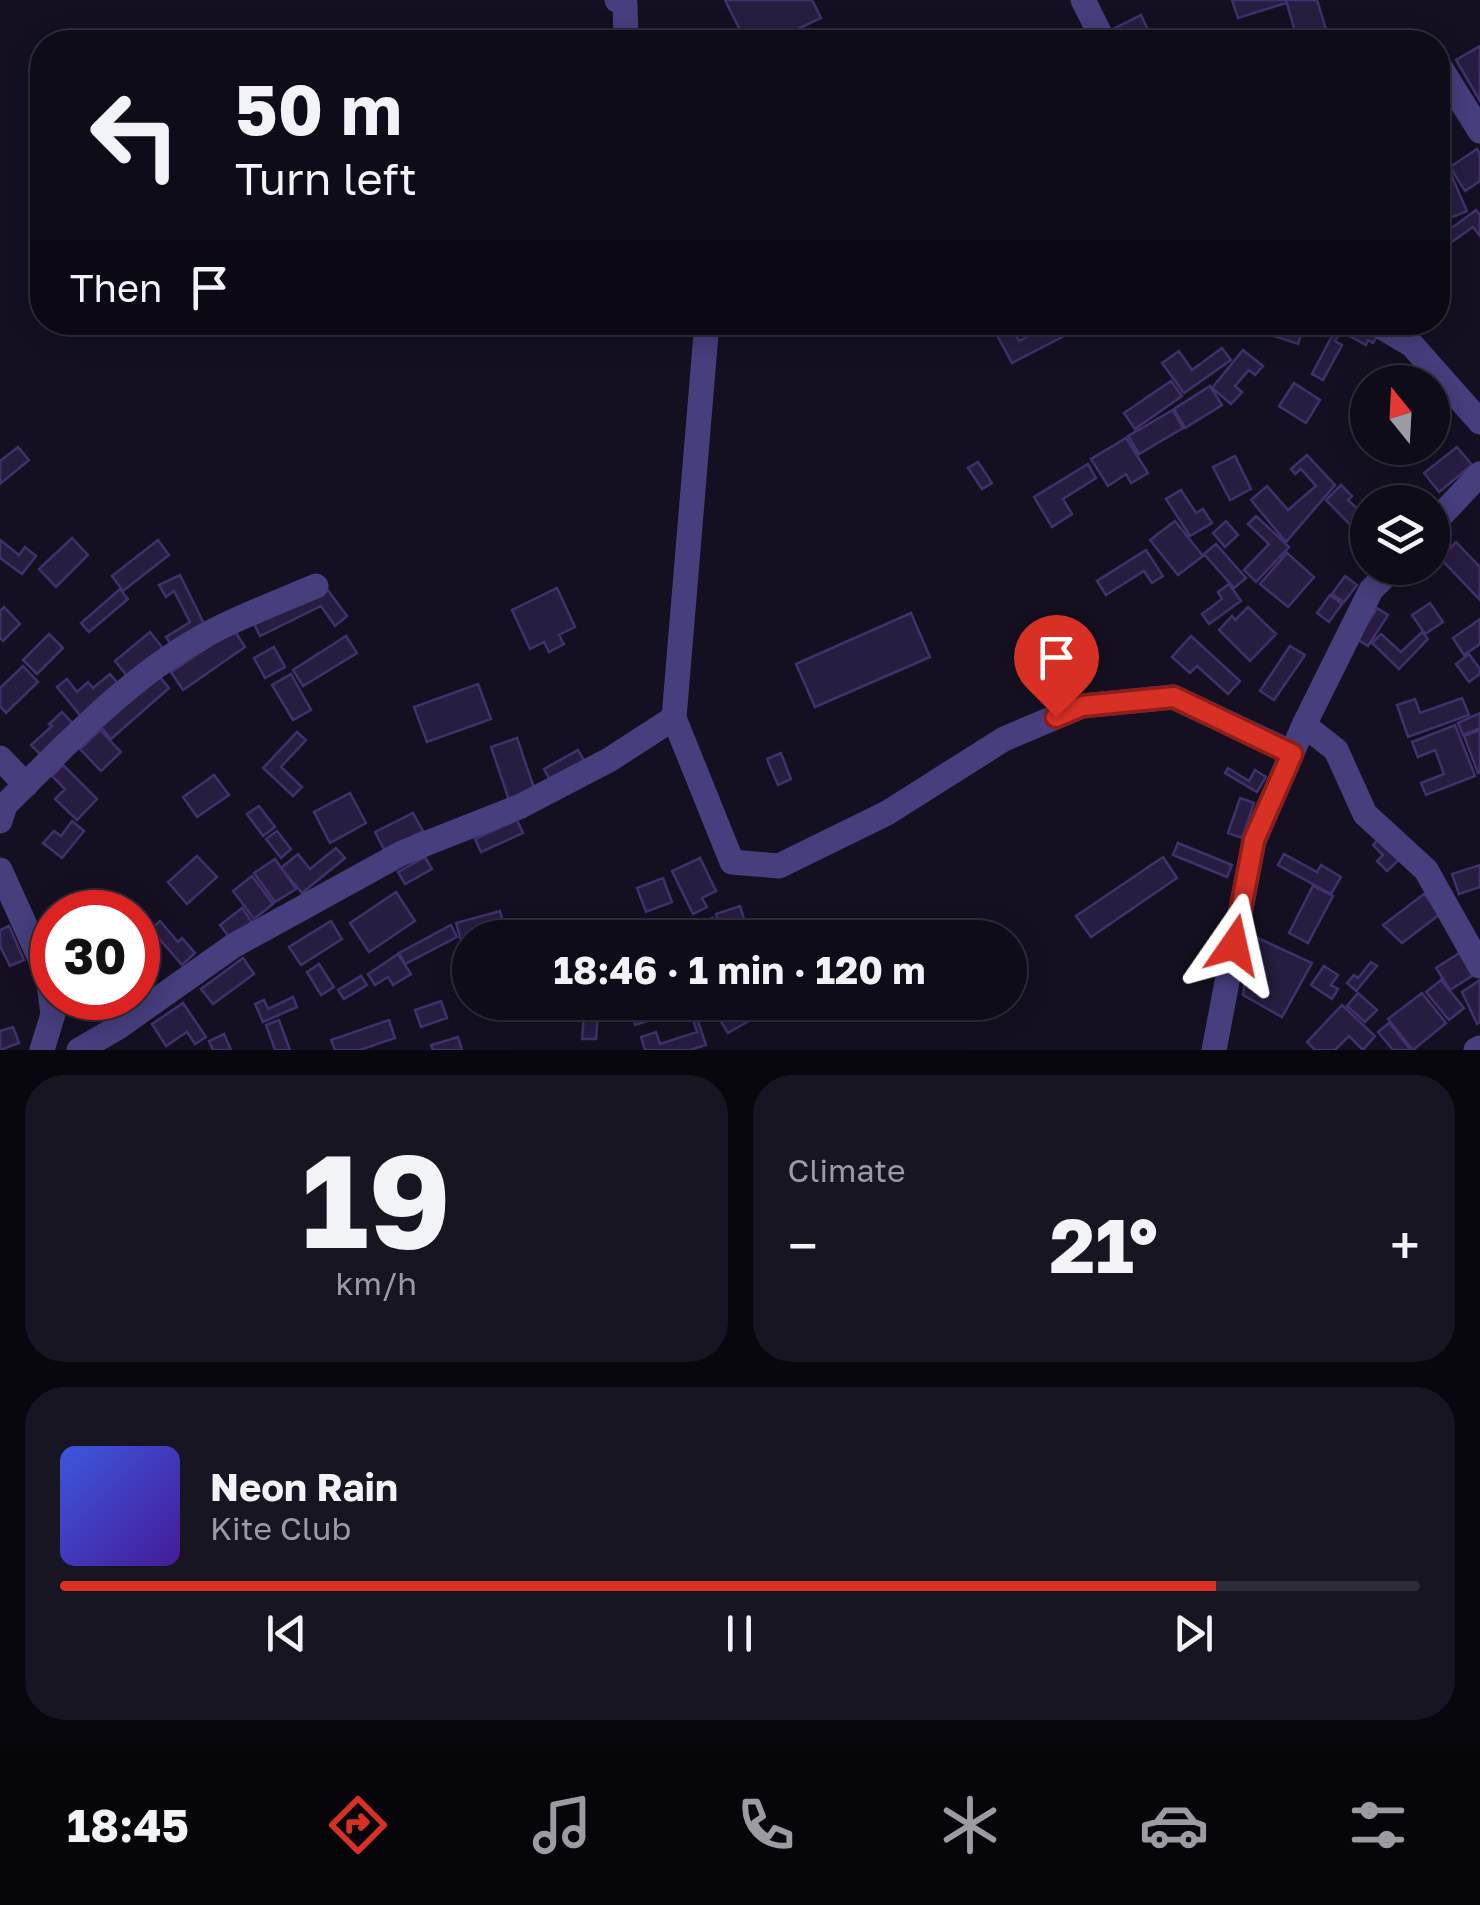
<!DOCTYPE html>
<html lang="en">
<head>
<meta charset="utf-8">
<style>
  body { margin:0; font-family:"Golos Text",sans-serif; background:#181523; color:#f1f3f6; height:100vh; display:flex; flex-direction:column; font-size:38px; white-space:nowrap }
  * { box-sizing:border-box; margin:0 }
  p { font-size:32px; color:#9b9ba2 }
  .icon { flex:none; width:55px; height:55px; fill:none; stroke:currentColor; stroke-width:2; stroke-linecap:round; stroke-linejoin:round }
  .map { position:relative; height:1050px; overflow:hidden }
  .details { display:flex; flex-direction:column; gap:25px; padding:25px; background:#08070e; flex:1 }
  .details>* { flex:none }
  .banner { position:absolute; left:30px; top:30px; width:1420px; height:305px; border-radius:40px; box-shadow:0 5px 25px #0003,0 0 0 2px #2f2c39; background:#0f0c1a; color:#f1f3f6; overflow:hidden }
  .needle { width:65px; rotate:342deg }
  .controls { position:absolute; left:1350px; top:365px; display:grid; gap:20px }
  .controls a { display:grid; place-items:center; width:100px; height:100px; border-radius:50%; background:#0f0c1a; box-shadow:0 5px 25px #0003,0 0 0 2px #2f2c39; font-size:50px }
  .speed { position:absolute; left:30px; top:890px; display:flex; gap:20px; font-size:50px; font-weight:700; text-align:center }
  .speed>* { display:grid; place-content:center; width:130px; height:130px; border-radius:50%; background:#0f0c1a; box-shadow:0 5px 25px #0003,0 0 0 2px #2f2c39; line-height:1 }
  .speed .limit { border:15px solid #d22; background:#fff; color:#111 }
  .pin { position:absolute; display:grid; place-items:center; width:85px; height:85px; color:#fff; margin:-102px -42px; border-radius:50% 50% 50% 0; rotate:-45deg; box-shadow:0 0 10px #0007 }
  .pin .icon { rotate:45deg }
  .me { position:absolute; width:110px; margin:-55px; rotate:11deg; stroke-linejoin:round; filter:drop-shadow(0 0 8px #0008) }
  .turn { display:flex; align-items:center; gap:35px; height:210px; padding:0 40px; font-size:45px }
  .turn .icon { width:130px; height:130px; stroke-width:2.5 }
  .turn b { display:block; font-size:70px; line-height:85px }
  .then { display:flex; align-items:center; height:95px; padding:0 40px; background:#0003; gap:20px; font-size:38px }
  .big { font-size:75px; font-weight:700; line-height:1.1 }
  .details .tile { flex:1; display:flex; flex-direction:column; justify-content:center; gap:15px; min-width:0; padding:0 35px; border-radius:40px; background:#181523 }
  .details .dial { align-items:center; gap:0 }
  .dial b { font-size:130px; line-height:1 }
  .song { display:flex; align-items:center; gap:30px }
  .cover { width:120px; height:120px; border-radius:15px; background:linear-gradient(135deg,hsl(230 70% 55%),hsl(260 70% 35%)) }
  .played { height:10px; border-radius:5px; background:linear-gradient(90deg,#d93025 85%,#2f2c39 85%) }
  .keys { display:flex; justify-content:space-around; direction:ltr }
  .heat { display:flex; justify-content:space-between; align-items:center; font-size:55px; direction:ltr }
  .details .tiles { flex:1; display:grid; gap:25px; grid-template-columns:1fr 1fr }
  .tile:last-child { grid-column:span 2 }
  .trip { position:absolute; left:452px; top:920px; width:575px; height:100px; border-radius:50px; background:#0f0c1a; box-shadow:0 5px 25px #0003,0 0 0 2px #2f2c39; font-weight:700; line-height:100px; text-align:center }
  .menu { display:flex; height:160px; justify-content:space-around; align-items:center; background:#06050a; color:#9b9ba2 }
  .menu .icon { width:70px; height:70px }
  .menu .active { color:#d93025 }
  .menu b { font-size:45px; color:#f1f3f6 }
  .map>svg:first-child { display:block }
  .building { fill:#271d41; stroke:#41316b; stroke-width:2.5 }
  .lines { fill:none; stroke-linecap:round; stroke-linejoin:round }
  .street { stroke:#463e7d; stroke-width:25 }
  .route-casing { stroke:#8d1f18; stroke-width:25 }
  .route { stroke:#d93025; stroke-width:18 }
</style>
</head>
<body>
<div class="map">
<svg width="1480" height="1050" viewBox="0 0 1480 1050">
  <rect width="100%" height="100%" fill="#141022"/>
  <!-- building -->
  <path class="building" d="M725 0H812L821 18 770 42H746Z
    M1232 0H1286V3L1238 18Z
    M1286 0H1317L1328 36 1298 42Z
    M1141 15 1152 38 1142 42H1117L1111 30Z
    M721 30 724 42H682Z
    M1480 46V101L1456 60Z
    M1477 149 1480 154V181L1465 191 1450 167Z
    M1446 163 1467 211 1438 223V167Z
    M1476 210 1480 215V236L1473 227 1439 251 1438 238Z
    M1041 322H1065L1070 333 1012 363 998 337 1013 329 1019 341 1044 328Z
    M1262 322H1305L1298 344 1259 331Z
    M1340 322H1357L1378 334 1373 343 1368 340 1366 345 1337 329Z
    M1334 332 1339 335 1335 341 1342 345 1323 380 1312 374Z
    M1222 348 1231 360 1184 393 1162 363 1179 351 1192 370Z
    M1243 350 1263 366 1255 375 1249 370 1235 386 1242 392 1231 404 1212 388Z
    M1171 381 1182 396 1135 429 1124 413Z
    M1294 383 1320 400 1306 423 1279 406Z
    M1210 386 1222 405 1185 428 1174 409Z
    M1173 410 1183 428 1139 454 1128 436Z
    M1126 438 1148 473 1131 483 1126 474 1108 486 1091 459Z
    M18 447 29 460 0 484V461Z
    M1457 447 1472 465 1439 492 1424 473Z
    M1307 455 1335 485 1286 542 1251 500 1267 486 1288 510 1316 486 1301 469 1295 474 1291 469Z
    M1235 456 1251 489 1230 500 1213 467Z
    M978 462 992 483 982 489 968 468Z
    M1088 464 1096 478 1063 499 1072 514 1052 527 1034 497Z
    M1341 485 1352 496 1348 500 1368 519 1366 541 1326 500Z
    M1181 490 1196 513 1203 509 1212 523 1190 536 1166 499Z
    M1256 516 1289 547 1256 582 1244 570 1269 544 1248 524Z
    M1175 521 1203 556 1178 575 1150 540Z
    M1226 521 1238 535 1225 547 1213 533Z
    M72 538 88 555 56 587 39 569Z
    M0 540 19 555 25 547 36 556 22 574 0 558Z
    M158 540 169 555 123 591 112 576Z
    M1456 542 1480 567V600L1440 558Z
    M1216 544 1246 578 1234 588 1204 554Z
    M1146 550 1163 576 1152 583 1144 571 1106 595 1097 581Z
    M1287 553 1314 577 1288 607 1260 584Z
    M180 575 206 628 174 649 166 637 190 622 174 591 166 597 159 585Z
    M1345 576 1357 585 1344 602 1332 594Z
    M1229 584 1241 601 1209 624 1202 614 1222 599 1218 592Z
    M557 588 575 627 559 635 564 644 549 652 544 642 530 649 512 610Z
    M120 589 128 599 89 632 81 623Z
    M327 589 347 616 335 626 321 606 260 636 254 624Z
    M1330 595 1342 604 1329 622 1317 613Z
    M1430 603 1443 622 1425 634 1412 615Z
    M4 607 20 624 3 641 0 638V611Z
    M1248 607 1276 634 1250 661 1219 630 1232 616 1235 620Z
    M1377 608 1388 615 1368 646 1357 639Z
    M911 613 930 657 815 707 796 664Z
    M1480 619V644L1464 655 1453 638Z
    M234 630 245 647 183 690 171 672Z
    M150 632 166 652 131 681 115 661Z
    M1422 632 1428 639 1399 669 1372 643 1381 634 1401 652Z
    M49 634 63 648 37 674 23 660Z
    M346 636 357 653 303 686 293 670Z
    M1191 636 1240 681 1228 694 1197 666 1190 673 1172 657Z
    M1290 646 1305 655 1274 700 1260 691Z
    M274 647 285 667 265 678 254 658Z
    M1469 654 1480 669V674L1469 682 1456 664Z
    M23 666 38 682 6 713 0 706V688Z
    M110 674 121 687 83 719 57 687 67 679 77 692 88 682 93 688Z
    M291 674 311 710 293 720 272 685Z
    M159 676 169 688 111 739 101 727Z
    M478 684 491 719 427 742 414 707Z
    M1462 698 1469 715 1408 737 1397 705 1415 699 1420 713Z
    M62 712 75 726 42 756 31 745 52 726 49 724Z
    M1480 713V728L1463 735 1458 723Z
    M1455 725 1475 776 1426 795 1421 783 1444 774 1435 750 1418 757 1412 742Z
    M100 730 121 752 101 771 80 749Z
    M1480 730V772L1478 773 1464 736Z
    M297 732 306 740 281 767 302 787 293 796 263 768Z
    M517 738 535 791 509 800 491 747Z
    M578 750 586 764 552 783 544 769Z
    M781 753 791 779 778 785 767 759Z
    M63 765 97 799 77 820 55 799 65 789 52 776Z
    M1228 768 1249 781 1255 770 1266 777 1257 792 1225 773Z
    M214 775 229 795 197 817 183 797Z
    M350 793 366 823 330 843 314 812Z
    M1240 798 1254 803 1242 838 1228 833Z
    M259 806 275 827 263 836 247 814Z
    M413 813 423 831 385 851 375 832Z
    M517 820 523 833 481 852 475 839Z
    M72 821 84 831 62 858 43 843 54 831 61 836Z
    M277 831 291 849 281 858 266 839Z
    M1382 835 1403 856 1387 871 1377 861 1383 855 1373 845Z
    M1178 843 1232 865 1227 877 1173 855Z
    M336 848 345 858 302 893 281 868 298 854 310 869Z
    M1284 854 1317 872 1321 865 1341 877 1331 894 1278 865Z
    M197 856 217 877 187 904 168 882Z
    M425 857 432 869 405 884 398 872Z
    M1163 857 1177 878 1091 937 1076 916Z
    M700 858 716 891 702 898 707 907 693 914 672 871Z
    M275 859 296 889 275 902 254 873Z
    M1480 865V887L1459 894 1452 874Z
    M252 876 273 904 254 919 233 891Z
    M663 878 672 902 646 912 637 888Z
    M1313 886 1333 896 1308 943 1289 933Z
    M396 892 415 921 369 952 350 923Z
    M1424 894 1440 914 1402 943 1383 925Z
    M740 906 750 938H724L716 914Z
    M242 908 252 922 230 938 220 925Z
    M500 911 507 938H480L479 935 461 940 456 923Z
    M713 918 718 933 706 938H676L674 933Z
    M160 921 178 942 182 938 195 953 182 965 151 929Z
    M331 921 342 939 301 965 289 947Z
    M451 925 457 937 405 964 399 953Z
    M9 926 24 960 10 966 0 946V930Z
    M1251 935 1312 963 1282 1017 1243 995Z
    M1464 950 1478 972 1450 990 1436 968Z
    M398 954 411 974 393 985 388 977 375 985 368 974Z
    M243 958 254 974 213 1004 201 989Z
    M1371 962 1377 966 1356 991 1347 983 1354 975 1358 978Z
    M319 964 334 987 321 995 307 972Z
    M1324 966 1338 975 1331 985 1338 989 1332 999 1311 985Z
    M361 976 367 985 344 999 338 990Z
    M1441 980 1464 1008 1449 1020 1426 992Z
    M1480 980V1022L1477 1024 1462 992Z
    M1358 993 1377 1010 1365 1022 1347 1006Z
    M1422 993 1446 1023 1413 1050 1388 1019Z
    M293 997 297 1007 263 1022 255 1004 264 1000 268 1009Z
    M441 1001 447 1018 421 1027 415 1010Z
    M585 1002H599L596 1039H582Z
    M629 1002H646L651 1020 635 1025Z
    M738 1002H761L766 1011 728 1033 720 1020 741 1008Z
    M183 1003 206 1037 195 1044 187 1032 166 1046 152 1024Z
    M1342 1005 1375 1036 1363 1050 1349 1036 1335 1050H1315L1307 1042Z
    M697 1018 706 1045 690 1050H645L641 1037 656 1032 660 1044 697 1032 693 1020Z
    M279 1020 290 1050H275L266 1025Z
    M389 1020 395 1038 360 1050H335L331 1040Z
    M1389 1023 1411 1050H1393L1378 1032Z
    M13 1027 19 1043 0 1050V1031Z
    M224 1034 231 1050H213L209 1041Z
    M458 1037 462 1050H433L431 1045Z"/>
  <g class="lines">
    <!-- street -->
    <path class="street" d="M617 0 625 4 626 42
      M1083 0 1104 42
      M1438 64 1480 131
      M707 322 674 718 732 862 779 866 887 813 1004 739 1082 706 1173 697 1292 753
      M1373 322 1412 345 1480 422
      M1432 525 1480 474
      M1304 725 1336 750 1365 814 1426 870 1480 966
      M0 758 26 785
      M0 821 5 805C69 742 135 670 217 629 249 613 283 600 316 586
      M0 870 48 976 53 1014 42 1050
      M79 1050 117 1028 233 946 402 853 521 806 609 760 674 718
      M1214 1050 1254 841 1304 725 1371 590 1393 568
      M1476 1050 1480 1048"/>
  </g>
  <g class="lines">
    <defs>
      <path id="route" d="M1056 717 1082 706 1174 697 1292 754 1254 840 1234 945"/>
    </defs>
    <!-- route casing -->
    <use href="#route" class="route-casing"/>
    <!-- route -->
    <use href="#route" class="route"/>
  </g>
</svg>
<div class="controls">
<a><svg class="needle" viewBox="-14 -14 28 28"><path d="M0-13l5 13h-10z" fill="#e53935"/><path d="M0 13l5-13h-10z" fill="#9b9ba2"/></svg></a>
<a><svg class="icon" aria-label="layers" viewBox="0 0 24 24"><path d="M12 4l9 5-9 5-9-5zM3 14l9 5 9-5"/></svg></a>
</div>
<div class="speed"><div class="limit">30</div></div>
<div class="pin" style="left:1056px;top:717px;background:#d93025"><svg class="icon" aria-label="arrive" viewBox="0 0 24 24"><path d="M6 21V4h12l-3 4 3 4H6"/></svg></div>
<svg class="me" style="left:1234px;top:945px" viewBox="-20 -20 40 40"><path d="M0-17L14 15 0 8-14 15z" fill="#d93025" stroke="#fff" stroke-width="4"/></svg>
<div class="trip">18:46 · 1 min · 120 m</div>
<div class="banner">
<div class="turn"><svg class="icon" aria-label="left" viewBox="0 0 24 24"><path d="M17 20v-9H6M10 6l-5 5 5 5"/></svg><div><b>50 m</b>Turn left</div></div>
<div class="then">Then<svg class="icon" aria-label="arrive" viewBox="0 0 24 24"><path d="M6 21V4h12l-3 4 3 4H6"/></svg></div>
</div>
</div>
<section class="details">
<div class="tiles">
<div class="tile dial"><b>19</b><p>km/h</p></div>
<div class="tile"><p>Climate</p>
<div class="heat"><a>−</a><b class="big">21°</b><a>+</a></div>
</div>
<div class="tile">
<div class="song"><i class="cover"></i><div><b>Neon Rain</b><p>Kite Club</p></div></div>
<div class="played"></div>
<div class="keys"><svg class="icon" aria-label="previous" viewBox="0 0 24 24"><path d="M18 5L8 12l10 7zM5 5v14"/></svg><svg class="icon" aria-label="pause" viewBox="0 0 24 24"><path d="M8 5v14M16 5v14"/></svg><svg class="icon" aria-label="next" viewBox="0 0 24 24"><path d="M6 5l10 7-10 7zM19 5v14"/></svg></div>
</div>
</div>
</section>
<nav class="menu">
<b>18:45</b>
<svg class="icon active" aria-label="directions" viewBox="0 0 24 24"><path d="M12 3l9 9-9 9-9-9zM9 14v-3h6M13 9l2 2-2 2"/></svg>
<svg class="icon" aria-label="music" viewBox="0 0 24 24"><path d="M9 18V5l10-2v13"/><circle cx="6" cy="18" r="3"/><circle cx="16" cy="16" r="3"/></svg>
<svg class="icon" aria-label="phone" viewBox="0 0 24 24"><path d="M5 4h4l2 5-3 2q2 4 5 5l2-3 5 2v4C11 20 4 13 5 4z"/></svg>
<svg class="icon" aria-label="climate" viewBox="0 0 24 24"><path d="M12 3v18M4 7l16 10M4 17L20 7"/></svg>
<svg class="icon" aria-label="car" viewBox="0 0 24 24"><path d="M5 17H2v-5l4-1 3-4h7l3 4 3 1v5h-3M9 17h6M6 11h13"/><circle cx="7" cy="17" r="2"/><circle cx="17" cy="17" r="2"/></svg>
<svg class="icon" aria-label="filters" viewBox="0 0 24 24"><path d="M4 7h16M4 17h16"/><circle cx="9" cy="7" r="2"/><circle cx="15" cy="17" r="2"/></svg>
</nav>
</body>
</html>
